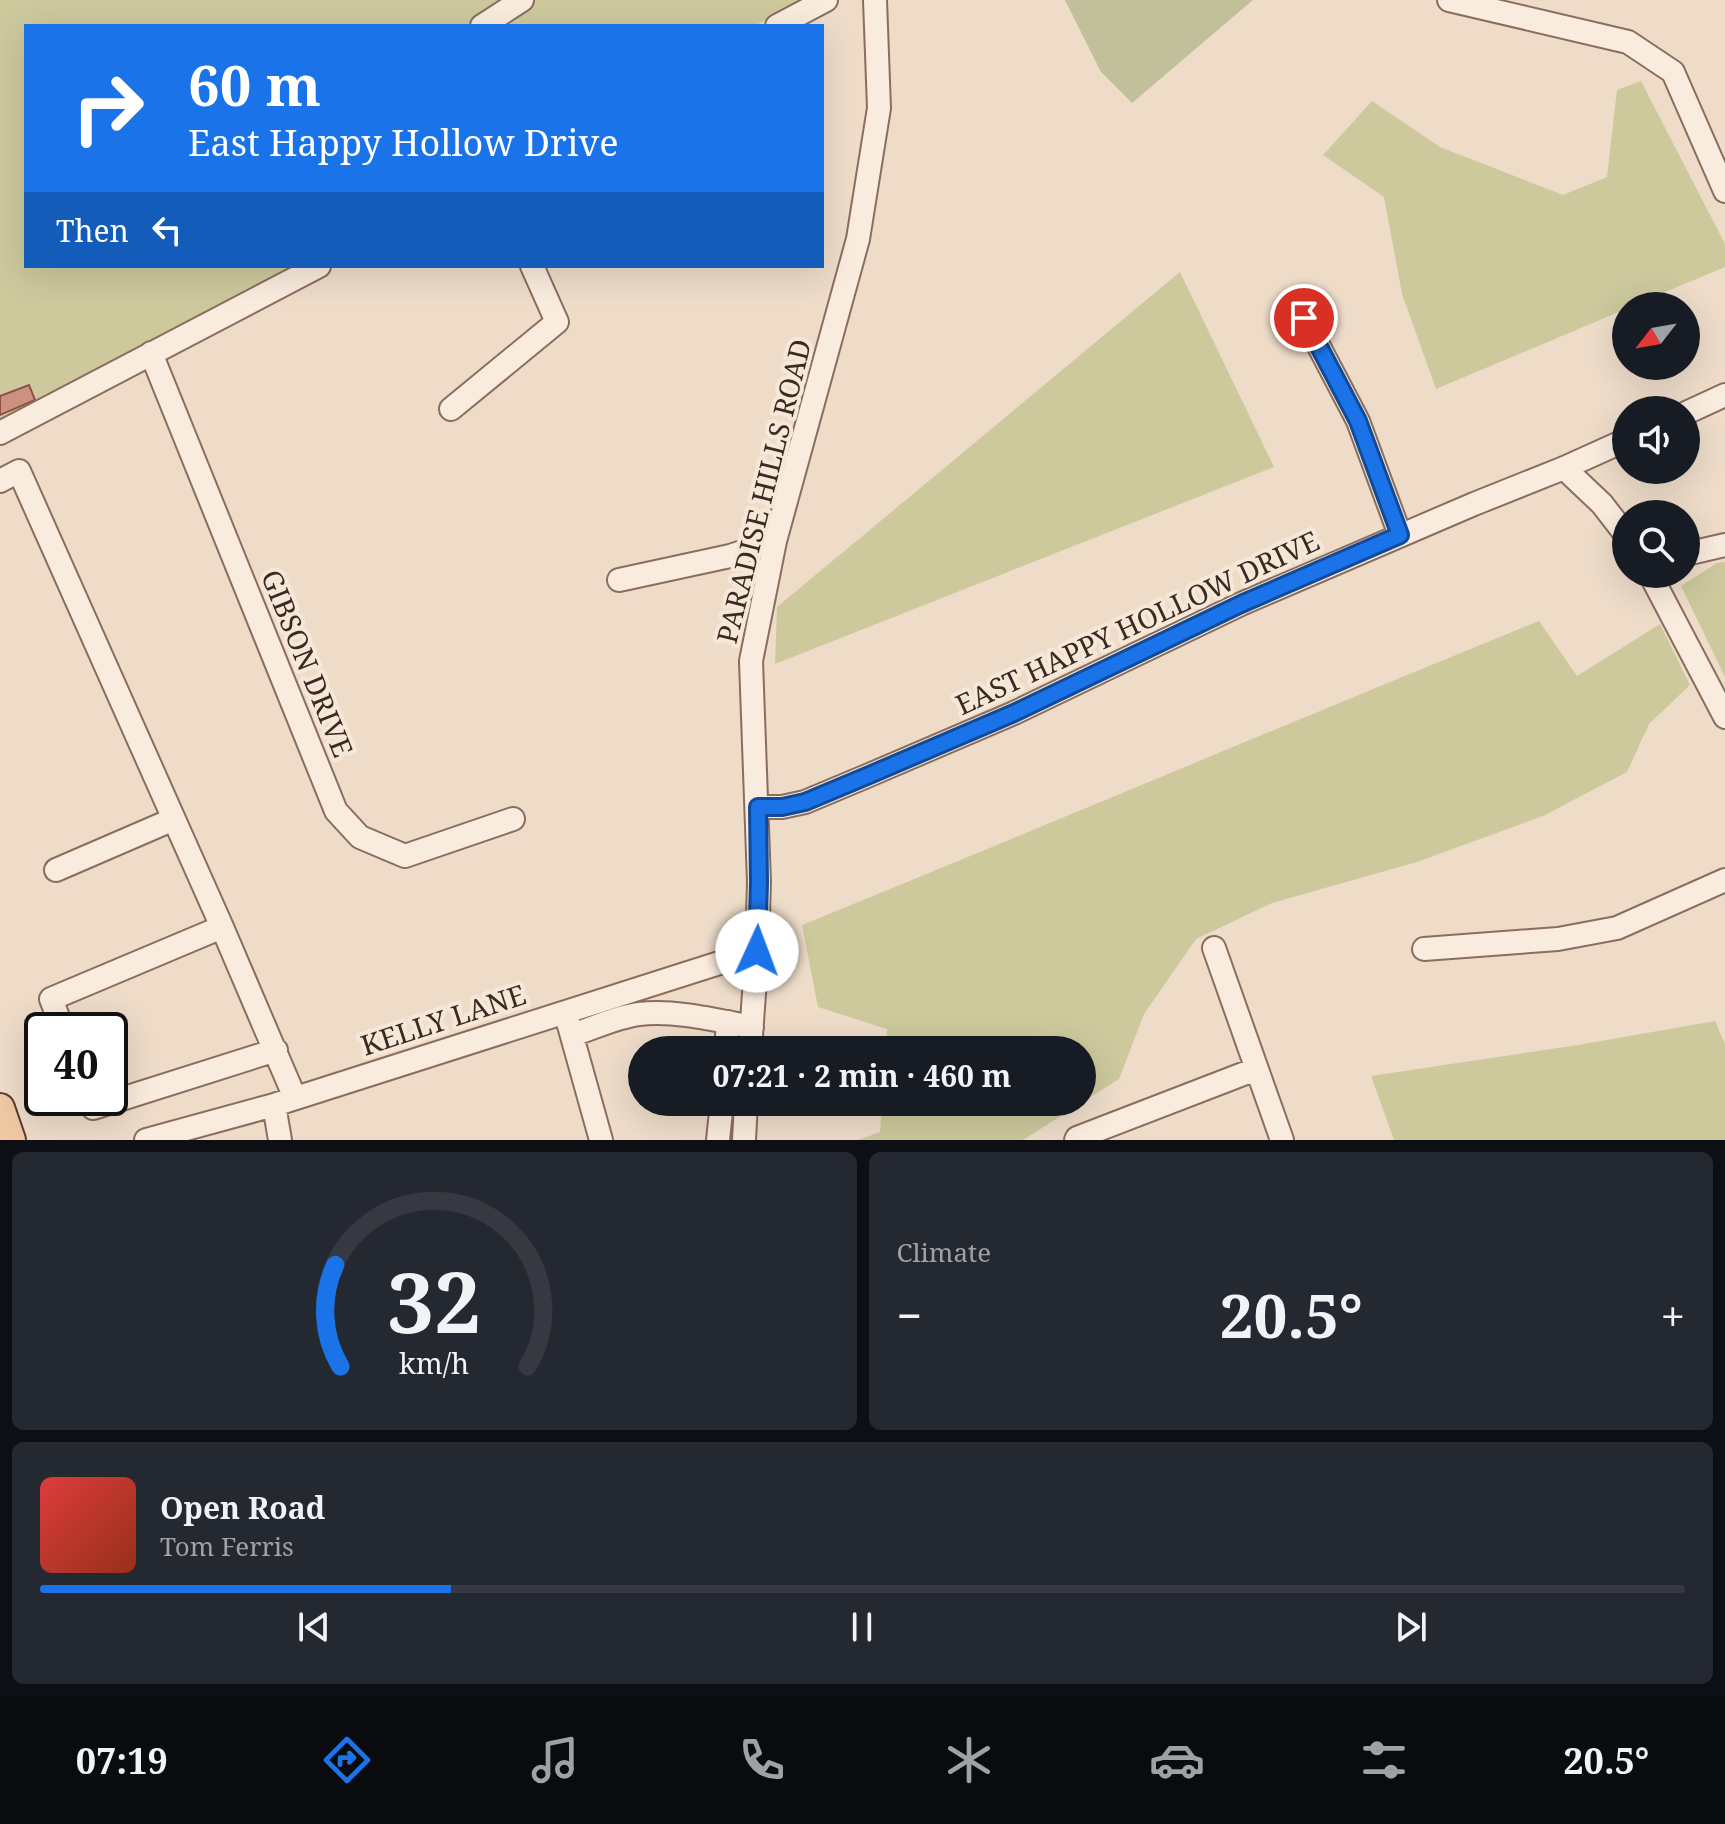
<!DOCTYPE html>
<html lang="en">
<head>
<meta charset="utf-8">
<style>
  body { margin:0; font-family:"Noto Serif",serif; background:#242831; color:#f1f3f6; height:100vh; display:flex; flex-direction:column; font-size:30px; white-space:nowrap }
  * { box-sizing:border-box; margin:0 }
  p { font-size:26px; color:#9ea1a6 }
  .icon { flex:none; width:44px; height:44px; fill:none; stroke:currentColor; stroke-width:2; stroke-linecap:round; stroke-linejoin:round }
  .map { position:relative; height:1140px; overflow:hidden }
  .details { display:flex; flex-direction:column; gap:12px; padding:12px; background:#0d0f14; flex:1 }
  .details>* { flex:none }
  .guide { position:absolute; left:24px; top:24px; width:800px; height:244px; border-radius:0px; box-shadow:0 8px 32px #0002; background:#1a73e8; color:#fff; overflow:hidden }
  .needle { width:52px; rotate:239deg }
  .buttons { position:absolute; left:1612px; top:292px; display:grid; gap:16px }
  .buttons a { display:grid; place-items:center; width:88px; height:88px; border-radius:50%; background:#171b24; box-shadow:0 8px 32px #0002; font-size:40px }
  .speed { position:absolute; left:24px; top:1012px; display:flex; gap:16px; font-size:40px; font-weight:700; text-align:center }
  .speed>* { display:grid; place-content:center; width:104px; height:104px; border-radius:50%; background:#171b24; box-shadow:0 8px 32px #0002; line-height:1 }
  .speed .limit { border:4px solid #111; border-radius:12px; background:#fff; color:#111 }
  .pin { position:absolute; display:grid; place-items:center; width:68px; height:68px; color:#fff; margin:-34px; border:4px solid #fff; border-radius:50%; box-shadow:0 2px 8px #0007 }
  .me { position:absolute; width:88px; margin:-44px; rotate:2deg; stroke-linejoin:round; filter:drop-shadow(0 0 6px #0008) }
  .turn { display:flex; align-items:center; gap:28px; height:168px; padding:0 32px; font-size:36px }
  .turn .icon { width:104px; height:104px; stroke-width:2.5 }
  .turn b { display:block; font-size:56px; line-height:68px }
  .then { display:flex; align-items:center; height:76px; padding:0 32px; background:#0003; gap:16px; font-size:30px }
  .big { font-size:60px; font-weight:700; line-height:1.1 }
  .details .tile { flex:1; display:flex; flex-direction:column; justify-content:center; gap:12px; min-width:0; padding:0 28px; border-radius:12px; background:#242831 }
  .details .dial { align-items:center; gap:0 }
  .dial svg { height:208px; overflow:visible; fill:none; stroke:#363941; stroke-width:7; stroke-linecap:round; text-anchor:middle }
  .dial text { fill:#f1f3f6; stroke:none }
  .song { display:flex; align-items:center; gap:24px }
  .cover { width:96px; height:96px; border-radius:12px; background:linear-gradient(135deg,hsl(0 70% 55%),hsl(10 70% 35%)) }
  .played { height:8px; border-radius:4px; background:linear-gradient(90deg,#1a73e8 25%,#363941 25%) }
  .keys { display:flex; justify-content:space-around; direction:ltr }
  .heat { display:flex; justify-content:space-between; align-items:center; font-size:44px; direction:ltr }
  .details .tiles { flex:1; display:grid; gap:12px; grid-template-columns:1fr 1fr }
  .tile:last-child { grid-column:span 2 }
  .trip { position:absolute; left:628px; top:1036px; width:468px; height:80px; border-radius:40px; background:#171b24; box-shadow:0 8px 32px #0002; font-weight:700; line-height:80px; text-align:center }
  .menu { display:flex; height:128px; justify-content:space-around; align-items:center; background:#090b0e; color:#9ea1a6 }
  .menu .icon { width:56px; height:56px }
  .menu .current { color:#1a73e8 }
  .menu b { font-size:36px; color:#f1f3f6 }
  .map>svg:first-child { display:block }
  .green { fill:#cdc99d }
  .cemetery { fill:#c2c09b }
  .building { fill:#cc9180; stroke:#8a5244; stroke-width:2 }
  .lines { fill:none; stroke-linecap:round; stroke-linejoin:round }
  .minor-casing { stroke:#8b6d5e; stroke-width:26 }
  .major-casing { stroke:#593d32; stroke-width:32 }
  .minor { stroke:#f9ebdd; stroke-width:22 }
  .major { stroke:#f0c9a3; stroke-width:28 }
  .route-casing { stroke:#114b97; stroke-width:20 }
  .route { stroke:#1a73e8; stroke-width:14 }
  .labels { text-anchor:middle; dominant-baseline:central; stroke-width:8; stroke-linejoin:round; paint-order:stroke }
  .street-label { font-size:28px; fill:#3c2921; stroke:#f6e8d9 }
</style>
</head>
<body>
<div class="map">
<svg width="1725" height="1140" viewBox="0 0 1725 1140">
  <rect width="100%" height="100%" fill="#eedcc9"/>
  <!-- green -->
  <path class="green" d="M0 0H803L754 26H26V266H301L0 426Z
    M1641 81 1725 244V267L1632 306H1626V309L1436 389 1402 294 1384 197 1323 155 1372 101 1440 147 1563 195 1607 177 1617 90Z
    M1180 272 1274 467 775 664 777 607Z
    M1725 562V677L1681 586 1717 563Z
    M1539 621 1577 676 1660 624 1690 685 1649 724 1627 772 1543 816 1417 862 1272 903 1196 939 1144 1014 1119 1079 1023 1140H858L880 1132 882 1102H1082V1050H886L887 1029 818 1007 802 925C1048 825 1293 721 1539 621Z
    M1715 1021 1725 1044V1140H1394L1371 1076 1578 1045Z"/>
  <!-- cemetery -->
  <path class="cemetery" d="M1065 0H1253L1132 103 1101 72Z"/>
  <!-- building -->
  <path class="building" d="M29 385 35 400 0 415V396Z"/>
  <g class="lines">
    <defs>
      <path id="minor" d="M1449 0 1628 42 1673 72 1725 191
        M482 26 522 0
        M777 26 826 0
        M1304 318 1358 421 1400 535
        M151 353 336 811 360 837 405 856 513 819
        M451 409 557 322 532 266
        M1686 413 1725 395
        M0 433 319 266
        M1564 468 1602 504 1626 535
        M0 481 19 471 222 927 295 1098
        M1686 554 1725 545
        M1650 574 1725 717
        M619 580 730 556 775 541
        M758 807H782L805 802 867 776 1014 713 1241 604 1474 504 1564 468 1626 440
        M56 870 174 819
        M1214 948 1282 1140
        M1424 949 1558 939 1617 928 1725 880
        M568 1022 601 1140
        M63 1030 51 999 222 927
        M572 1035C594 1028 616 1017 639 1014 677 1010 715 1020 752 1027
        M726 1050 728 1022
        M750 1050 757 951 759 882 751 661 775 541 858 239 879 108 875 0
        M90 1098 93 1108 276 1050
        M274 1105 280 1140
        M146 1140 274 1105 757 951
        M718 1140 722 1102
        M744 1140 746 1102
        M1076 1140 1077 1138 1256 1069"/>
      <path id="major" d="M0 1108 11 1140"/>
    </defs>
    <!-- minor casing -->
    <use href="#minor" class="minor-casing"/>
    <!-- major casing -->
    <use href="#major" class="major-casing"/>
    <!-- minor -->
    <use href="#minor" class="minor"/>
    <!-- major -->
    <use href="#major" class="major"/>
  </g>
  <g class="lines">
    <defs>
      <path id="route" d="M757 951 759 882 758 807H782L805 802 867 776 1014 713 1241 604 1400 535 1358 421 1304 318"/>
    </defs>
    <!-- route casing -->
    <use href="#route" class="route-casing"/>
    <!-- route -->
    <use href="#route" class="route"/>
  </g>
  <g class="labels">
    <!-- street labels -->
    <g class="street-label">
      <text transform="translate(763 491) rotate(-76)">PARADISE HILLS ROAD</text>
      <text transform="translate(1137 622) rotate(-25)">EAST HAPPY HOLLOW DRIVE</text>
      <text transform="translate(308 663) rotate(68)">GIBSON DRIVE</text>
      <text transform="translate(443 1019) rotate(-18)">KELLY LANE</text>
    </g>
  </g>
</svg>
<div class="buttons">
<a><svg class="needle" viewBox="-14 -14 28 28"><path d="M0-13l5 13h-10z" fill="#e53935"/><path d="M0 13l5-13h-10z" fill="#9ea1a6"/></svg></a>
<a><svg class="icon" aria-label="sound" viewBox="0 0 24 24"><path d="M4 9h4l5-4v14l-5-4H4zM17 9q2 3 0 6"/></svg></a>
<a><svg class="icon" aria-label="search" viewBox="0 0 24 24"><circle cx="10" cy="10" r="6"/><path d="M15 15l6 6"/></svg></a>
</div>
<div class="speed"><div class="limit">40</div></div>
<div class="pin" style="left:1304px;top:318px;background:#d93025"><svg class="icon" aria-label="arrive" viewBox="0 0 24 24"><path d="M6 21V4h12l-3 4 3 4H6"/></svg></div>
<svg class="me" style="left:757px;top:951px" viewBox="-20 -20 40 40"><circle r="19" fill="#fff"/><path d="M0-13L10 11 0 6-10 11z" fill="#1a73e8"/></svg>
<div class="trip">07:21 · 2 min · 460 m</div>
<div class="guide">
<div class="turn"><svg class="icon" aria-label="right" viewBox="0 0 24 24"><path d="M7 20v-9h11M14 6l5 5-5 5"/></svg><div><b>60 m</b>East Happy Hollow Drive</div></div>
<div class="then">Then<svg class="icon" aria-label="left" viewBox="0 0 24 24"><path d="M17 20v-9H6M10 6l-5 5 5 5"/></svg></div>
</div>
</div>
<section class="details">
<div class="tiles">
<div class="tile dial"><svg viewBox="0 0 100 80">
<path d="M14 69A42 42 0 1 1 86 69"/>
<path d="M14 69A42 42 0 0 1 12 30" stroke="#1a73e8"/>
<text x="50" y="56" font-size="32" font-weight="700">32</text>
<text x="50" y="72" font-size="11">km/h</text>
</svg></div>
<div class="tile"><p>Climate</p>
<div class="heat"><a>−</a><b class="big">20.5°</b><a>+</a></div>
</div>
<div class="tile">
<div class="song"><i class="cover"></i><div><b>Open Road</b><p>Tom Ferris</p></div></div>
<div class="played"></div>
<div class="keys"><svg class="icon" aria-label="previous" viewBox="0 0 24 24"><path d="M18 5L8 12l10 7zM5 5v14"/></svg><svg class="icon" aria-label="pause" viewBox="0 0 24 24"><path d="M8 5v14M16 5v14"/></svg><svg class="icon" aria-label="next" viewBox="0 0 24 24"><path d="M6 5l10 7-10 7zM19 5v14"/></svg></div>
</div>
</div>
</section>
<nav class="menu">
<b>07:19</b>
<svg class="icon current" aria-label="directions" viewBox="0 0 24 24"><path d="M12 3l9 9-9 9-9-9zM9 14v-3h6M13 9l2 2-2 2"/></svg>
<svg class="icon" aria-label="music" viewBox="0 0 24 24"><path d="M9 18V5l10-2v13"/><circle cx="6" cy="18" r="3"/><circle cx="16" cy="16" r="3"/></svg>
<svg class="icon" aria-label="phone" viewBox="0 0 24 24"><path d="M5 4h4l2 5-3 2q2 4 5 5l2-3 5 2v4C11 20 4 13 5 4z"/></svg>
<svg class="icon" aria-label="climate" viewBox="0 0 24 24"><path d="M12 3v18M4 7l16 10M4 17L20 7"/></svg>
<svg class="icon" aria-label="car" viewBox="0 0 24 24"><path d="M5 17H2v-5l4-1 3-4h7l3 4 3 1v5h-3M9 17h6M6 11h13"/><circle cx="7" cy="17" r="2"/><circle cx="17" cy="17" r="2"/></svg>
<svg class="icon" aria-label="filters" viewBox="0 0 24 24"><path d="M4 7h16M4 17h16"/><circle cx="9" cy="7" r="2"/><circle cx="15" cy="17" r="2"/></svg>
<b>20.5°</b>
</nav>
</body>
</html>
